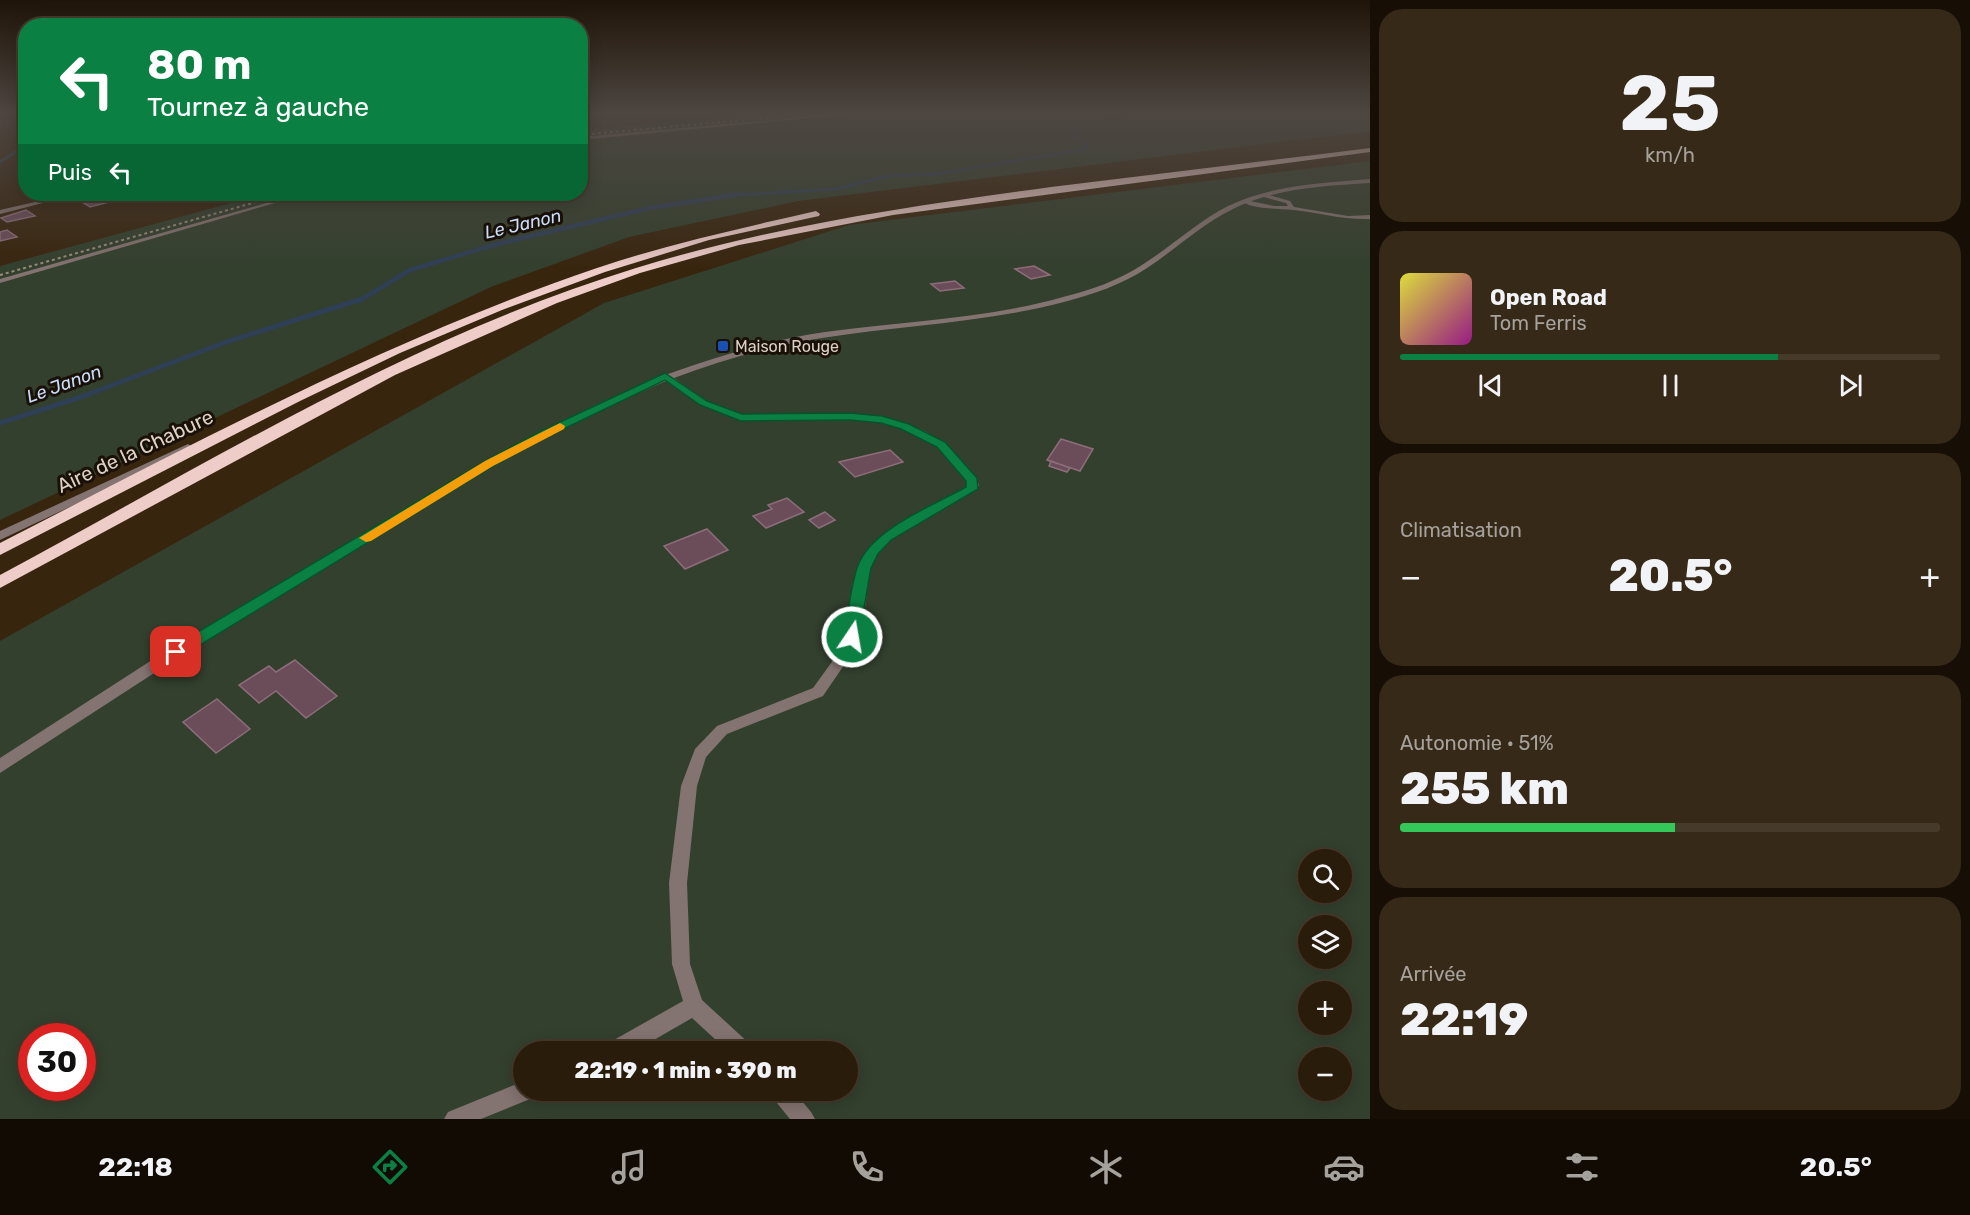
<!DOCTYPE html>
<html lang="fr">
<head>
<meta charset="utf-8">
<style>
  body { margin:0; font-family:Rubik,sans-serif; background:#362918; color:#f1f3f6; height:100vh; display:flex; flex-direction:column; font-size:22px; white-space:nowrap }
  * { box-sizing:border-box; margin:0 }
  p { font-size:20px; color:#a5a19c }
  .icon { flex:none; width:33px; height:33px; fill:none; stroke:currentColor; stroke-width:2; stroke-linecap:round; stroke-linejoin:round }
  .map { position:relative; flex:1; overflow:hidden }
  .panel { display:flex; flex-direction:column; gap:9px; padding:9px; background:#170f06; width:600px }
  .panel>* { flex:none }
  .guide { position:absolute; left:18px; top:18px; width:570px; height:183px; border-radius:24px; box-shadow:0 3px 15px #0003,0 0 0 2px #463a2b; background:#0b8043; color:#fff; overflow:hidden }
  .fabs { position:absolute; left:1298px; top:849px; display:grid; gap:12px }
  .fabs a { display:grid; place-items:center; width:54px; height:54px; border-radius:50%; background:#2a1c0a; box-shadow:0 3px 15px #0003,0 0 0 2px #463a2b; font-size:30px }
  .speed { position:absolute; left:18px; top:1023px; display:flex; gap:12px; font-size:30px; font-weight:700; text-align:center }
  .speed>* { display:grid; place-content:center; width:78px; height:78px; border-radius:50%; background:#2a1c0a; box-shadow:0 3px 15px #0003,0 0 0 2px #463a2b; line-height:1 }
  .speed .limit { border:9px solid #d22; background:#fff; color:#111 }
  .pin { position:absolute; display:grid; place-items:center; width:51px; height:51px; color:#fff; margin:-26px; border-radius:12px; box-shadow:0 3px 9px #0006 }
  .me { position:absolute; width:66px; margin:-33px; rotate:12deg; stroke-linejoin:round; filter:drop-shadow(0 0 4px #0008) }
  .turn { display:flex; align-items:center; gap:21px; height:126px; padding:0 30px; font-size:27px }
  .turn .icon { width:78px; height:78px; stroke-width:2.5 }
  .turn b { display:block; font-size:42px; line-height:51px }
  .then { display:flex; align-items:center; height:57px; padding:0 30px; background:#0003; gap:12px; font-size:22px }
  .big { font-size:45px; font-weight:800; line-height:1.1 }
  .panel .tile { flex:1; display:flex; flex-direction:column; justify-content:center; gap:9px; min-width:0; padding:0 21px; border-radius:24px; background:#362918 }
  .panel .dial { align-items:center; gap:0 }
  .dial b { font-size:78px; line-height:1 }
  .song { display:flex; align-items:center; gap:18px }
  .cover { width:72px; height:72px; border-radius:9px; background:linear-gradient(135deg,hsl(60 70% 55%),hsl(310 70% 35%)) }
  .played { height:6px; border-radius:3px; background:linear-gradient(90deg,#0b8043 70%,#463a2b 70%) }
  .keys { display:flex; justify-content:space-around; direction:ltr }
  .heat { display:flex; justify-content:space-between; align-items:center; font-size:33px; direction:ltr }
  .charge { height:9px; border-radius:4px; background:linear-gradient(90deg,#34c759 51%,#463a2b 0) }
  .trip { position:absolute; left:513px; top:1041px; width:345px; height:60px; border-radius:30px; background:#2a1c0a; box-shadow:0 3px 15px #0003,0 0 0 2px #463a2b; font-weight:800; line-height:60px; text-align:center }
  .tab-bar { display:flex; height:96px; justify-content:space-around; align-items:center; background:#110b04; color:#a5a19c }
  .tab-bar .icon { width:42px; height:42px }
  .tab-bar .selected { color:#0b8043 }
  .tab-bar b { font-size:27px; color:#f1f3f6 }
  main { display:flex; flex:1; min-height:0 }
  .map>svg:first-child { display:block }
  .green { fill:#33402e; fill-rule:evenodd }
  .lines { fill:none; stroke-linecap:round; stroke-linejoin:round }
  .stream-far2 { stroke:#2f3f55; stroke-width:3 }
  .stream-far1 { stroke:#2f3f55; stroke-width:4.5 }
  .stream { stroke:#2f3f55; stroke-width:5 }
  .building { fill:#6b4d5a; stroke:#8e6d7b; stroke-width:1.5 }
  .service { fill:#837371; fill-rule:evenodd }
  .minor { fill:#837371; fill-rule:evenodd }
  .trunk { fill:#eeccc8; fill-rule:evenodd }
  .rail { stroke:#9a8b7a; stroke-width:2; stroke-dasharray:3 3; stroke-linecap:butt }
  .route { fill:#0b8043; stroke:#07532c; stroke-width:1.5 }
  .slow { fill:#f59e0b }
  .transit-dot { fill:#1a4fb4; stroke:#191007; stroke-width:2 }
  .labels { text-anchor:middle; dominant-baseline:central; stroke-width:6; stroke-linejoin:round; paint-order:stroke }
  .far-poi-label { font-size:16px; fill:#ded1c4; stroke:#191007; text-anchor:start }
  .far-water-label { font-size:18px; font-style:italic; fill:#cadefb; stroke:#191007 }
  .street-label { font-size:20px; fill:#ded1c4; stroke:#191007 }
</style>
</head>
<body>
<main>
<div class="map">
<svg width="1370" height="1119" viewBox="0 0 1370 1119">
  <rect width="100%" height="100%" fill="#38250e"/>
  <!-- green -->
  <path class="green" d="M759 113H1370V131L798 201 629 237 491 287 0 520V266L264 194H580L581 131Z
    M1370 161V1119H0V641L604 303 849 225ZM1308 860H1341V892H1308ZM1308 926H1341V958H1308ZM1308 992H1341V1024H1308ZM32 1036H82V1088H32ZM524 1052H848V1090H524ZM1308 1058H1341V1090H1308Z"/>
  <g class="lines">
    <!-- stream-far2 -->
    <path class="stream-far2" d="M0 162 26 145
      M719 196 836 189 887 176 937 174 1081 150 1089 147 1070 134 1095 122 1140 113"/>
    <!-- stream-far1 -->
    <path class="stream-far1" d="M359 301 410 270 497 244 650 208 740 194"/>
    <!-- stream -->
    <path class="stream" d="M0 423 84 396 226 342 362 299"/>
  </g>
  <!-- building -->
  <path class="building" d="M98 196 105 200H117L90 207 79 200Z
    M26 210 35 216 7 222 1 218Z
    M7 230 17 237 0 241V232Z
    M1034 266 1050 275 1031 279 1015 269Z
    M955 281 964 288 940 291 931 284Z
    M1061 439 1093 449 1080 471 1047 460Z
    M890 450 903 462 855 477 839 462Z
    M1051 461 1070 468 1067 472 1049 466Z
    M787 498 804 512 766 528 753 516 772 509 768 505Z
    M825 512 835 520 819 528 809 520Z
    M707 529 728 550 685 569 664 546Z
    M295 660 337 696 306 718 276 691 259 703 239 685 269 666 276 672Z
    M217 699 250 729 216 753 183 722Z"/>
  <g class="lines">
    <!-- service -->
    <path class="service" d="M846 113H864L580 140V137Z
      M298 194H306L0 283V279Z
      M1266 194 1290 201 1294 207 1348 216 1370 215V219C1343 220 1320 213 1294 210 1276 208 1258 210 1242 202L1245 200 1274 206H1288L1286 203 1264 197Z
      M188 444 193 447 192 449 0 540V531Z"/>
    <!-- minor -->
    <path class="minor" d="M1370 179V183C1324 186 1275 188 1233 209 1202 224 1176 249 1147 268 1122 285 1093 294 1064 302 985 323 902 325 822 338 771 346 722 360 674 378 694 392 718 411 742 415 755 417 771 415 784 415 844 414 913 407 957 456 965 465 975 474 979 485L975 491 891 540 877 554 870 568 863 624 855 649 823 696 727 734 706 757 697 786 687 883 690 964 702 1000 751 1045 754 1052H729L692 1018 633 1052H602L605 1045 683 1001 672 964 669 883 681 786 695 749 717 726 813 688 842 648 849 624 858 568 868 549 883 534 969 485 937 447 902 428 882 423 851 420 741 421 701 405 666 381 600 410 493 466 162 668 0 773V758L152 660 485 462 593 406 661 377 662 374H668C719 356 771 340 825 332 904 321 986 319 1063 297 1091 290 1117 281 1142 265 1172 246 1197 222 1228 206 1271 185 1323 183 1370 179Z
      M70 194H78L0 214V210Z
      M216 194H252L230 199Z
      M524 1081V1090H538L535 1097 481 1119H444L448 1112Z
      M769 1090H793L811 1112 815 1119H790L772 1097Z"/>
    <!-- trunk -->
    <path class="trunk" d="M1370 148V152L893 215 739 245 640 273 557 303 395 375 0 588V575C207 464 411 337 636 268 772 226 911 206 1051 187 1158 174 1264 161 1370 148Z
      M816 211 820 214 819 216 709 240 605 272 502 310 400 353 300 401 0 555V543C195 443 389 339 597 268 668 244 742 228 816 211Z"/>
    <!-- rail -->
    <path class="rail" d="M580 135 822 113
      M0 275 284 194"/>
  </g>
  <!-- sky -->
  <linearGradient id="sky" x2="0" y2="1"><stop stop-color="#1f1408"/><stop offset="0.42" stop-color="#4d4641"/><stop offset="1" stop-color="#4d4641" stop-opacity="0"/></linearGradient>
  <rect width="1370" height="270" fill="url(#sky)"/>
  <!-- route -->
  <path class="route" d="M665 373 707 401 742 414 850 413 882 416 909 424 945 442 977 478 978 489 891 540 878 554 871 568 859 637 852 642 846 641 844 637C848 615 850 590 857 568 869 530 932 506 966 487V481L937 447 901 429 881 423 850 420 741 421 700 405 665 380 549 436 493 466 182 656H171L168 652 171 648 485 461 541 431Z"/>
  <!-- slow -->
  <path class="slow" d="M560 423 565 426 564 429 493 466 371 541 366 542 359 538 485 461Z"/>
  <!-- markers -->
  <rect class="transit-dot" x="717" y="340" width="12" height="12" rx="3"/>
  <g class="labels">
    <!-- far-poi labels -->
    <g class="far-poi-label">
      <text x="735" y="346">Maison Rouge</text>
    </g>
    <!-- far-water labels -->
    <g class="far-water-label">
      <text transform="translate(523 224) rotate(-13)">Le Janon</text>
      <text transform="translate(64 384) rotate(-20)">Le Janon</text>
    </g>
    <!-- street labels -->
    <g class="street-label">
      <text transform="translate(135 451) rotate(-25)">Aire de la Chabure</text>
    </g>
  </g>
</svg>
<div class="fabs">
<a><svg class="icon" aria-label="search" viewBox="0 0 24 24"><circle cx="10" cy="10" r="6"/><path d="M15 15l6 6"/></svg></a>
<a><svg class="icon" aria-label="layers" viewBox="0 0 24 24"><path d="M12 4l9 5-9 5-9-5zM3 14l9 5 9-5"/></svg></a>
<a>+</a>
<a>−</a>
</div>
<div class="speed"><div class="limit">30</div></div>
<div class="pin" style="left:176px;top:652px;background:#d93025"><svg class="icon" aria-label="arrive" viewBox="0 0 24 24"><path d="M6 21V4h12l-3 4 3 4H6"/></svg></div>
<svg class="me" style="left:852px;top:637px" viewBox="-20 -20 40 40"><circle r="17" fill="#0b8043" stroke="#fff" stroke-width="3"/><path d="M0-11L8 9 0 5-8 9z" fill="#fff"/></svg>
<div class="trip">22:19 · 1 min · 390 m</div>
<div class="guide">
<div class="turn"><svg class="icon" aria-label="left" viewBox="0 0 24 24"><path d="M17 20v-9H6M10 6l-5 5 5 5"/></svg><div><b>80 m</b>Tournez à gauche</div></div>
<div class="then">Puis<svg class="icon" aria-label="left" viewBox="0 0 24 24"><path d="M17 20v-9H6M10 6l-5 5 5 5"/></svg></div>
</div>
</div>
<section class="panel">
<div class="tile dial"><b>25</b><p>km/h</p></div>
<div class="tile">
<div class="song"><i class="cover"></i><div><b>Open Road</b><p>Tom Ferris</p></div></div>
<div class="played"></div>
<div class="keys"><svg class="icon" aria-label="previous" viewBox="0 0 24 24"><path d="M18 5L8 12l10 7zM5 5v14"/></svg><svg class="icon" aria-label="pause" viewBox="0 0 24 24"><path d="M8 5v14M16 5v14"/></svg><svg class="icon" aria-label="next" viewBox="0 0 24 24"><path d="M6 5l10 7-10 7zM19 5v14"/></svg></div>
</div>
<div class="tile"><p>Climatisation</p>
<div class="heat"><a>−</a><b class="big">20.5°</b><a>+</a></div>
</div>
<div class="tile"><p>Autonomie · 51%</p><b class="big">255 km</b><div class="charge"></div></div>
<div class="tile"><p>Arrivée</p><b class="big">22:19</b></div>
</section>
</main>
<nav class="tab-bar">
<b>22:18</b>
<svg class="icon selected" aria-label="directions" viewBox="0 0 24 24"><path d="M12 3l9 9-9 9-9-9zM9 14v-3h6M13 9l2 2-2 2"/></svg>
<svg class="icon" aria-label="music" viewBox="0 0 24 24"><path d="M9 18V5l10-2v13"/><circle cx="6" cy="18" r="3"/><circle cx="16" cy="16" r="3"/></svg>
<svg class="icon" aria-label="phone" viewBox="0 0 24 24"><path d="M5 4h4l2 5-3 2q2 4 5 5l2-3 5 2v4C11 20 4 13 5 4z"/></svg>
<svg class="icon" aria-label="climate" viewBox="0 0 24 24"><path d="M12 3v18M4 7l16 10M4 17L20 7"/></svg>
<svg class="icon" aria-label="car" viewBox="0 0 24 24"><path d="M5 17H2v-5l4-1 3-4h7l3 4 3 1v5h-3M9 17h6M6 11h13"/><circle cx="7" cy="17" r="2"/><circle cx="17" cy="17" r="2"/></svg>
<svg class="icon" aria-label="filters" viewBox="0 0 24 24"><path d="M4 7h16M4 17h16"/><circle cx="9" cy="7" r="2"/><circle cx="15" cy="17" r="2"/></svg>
<b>20.5°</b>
</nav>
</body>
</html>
